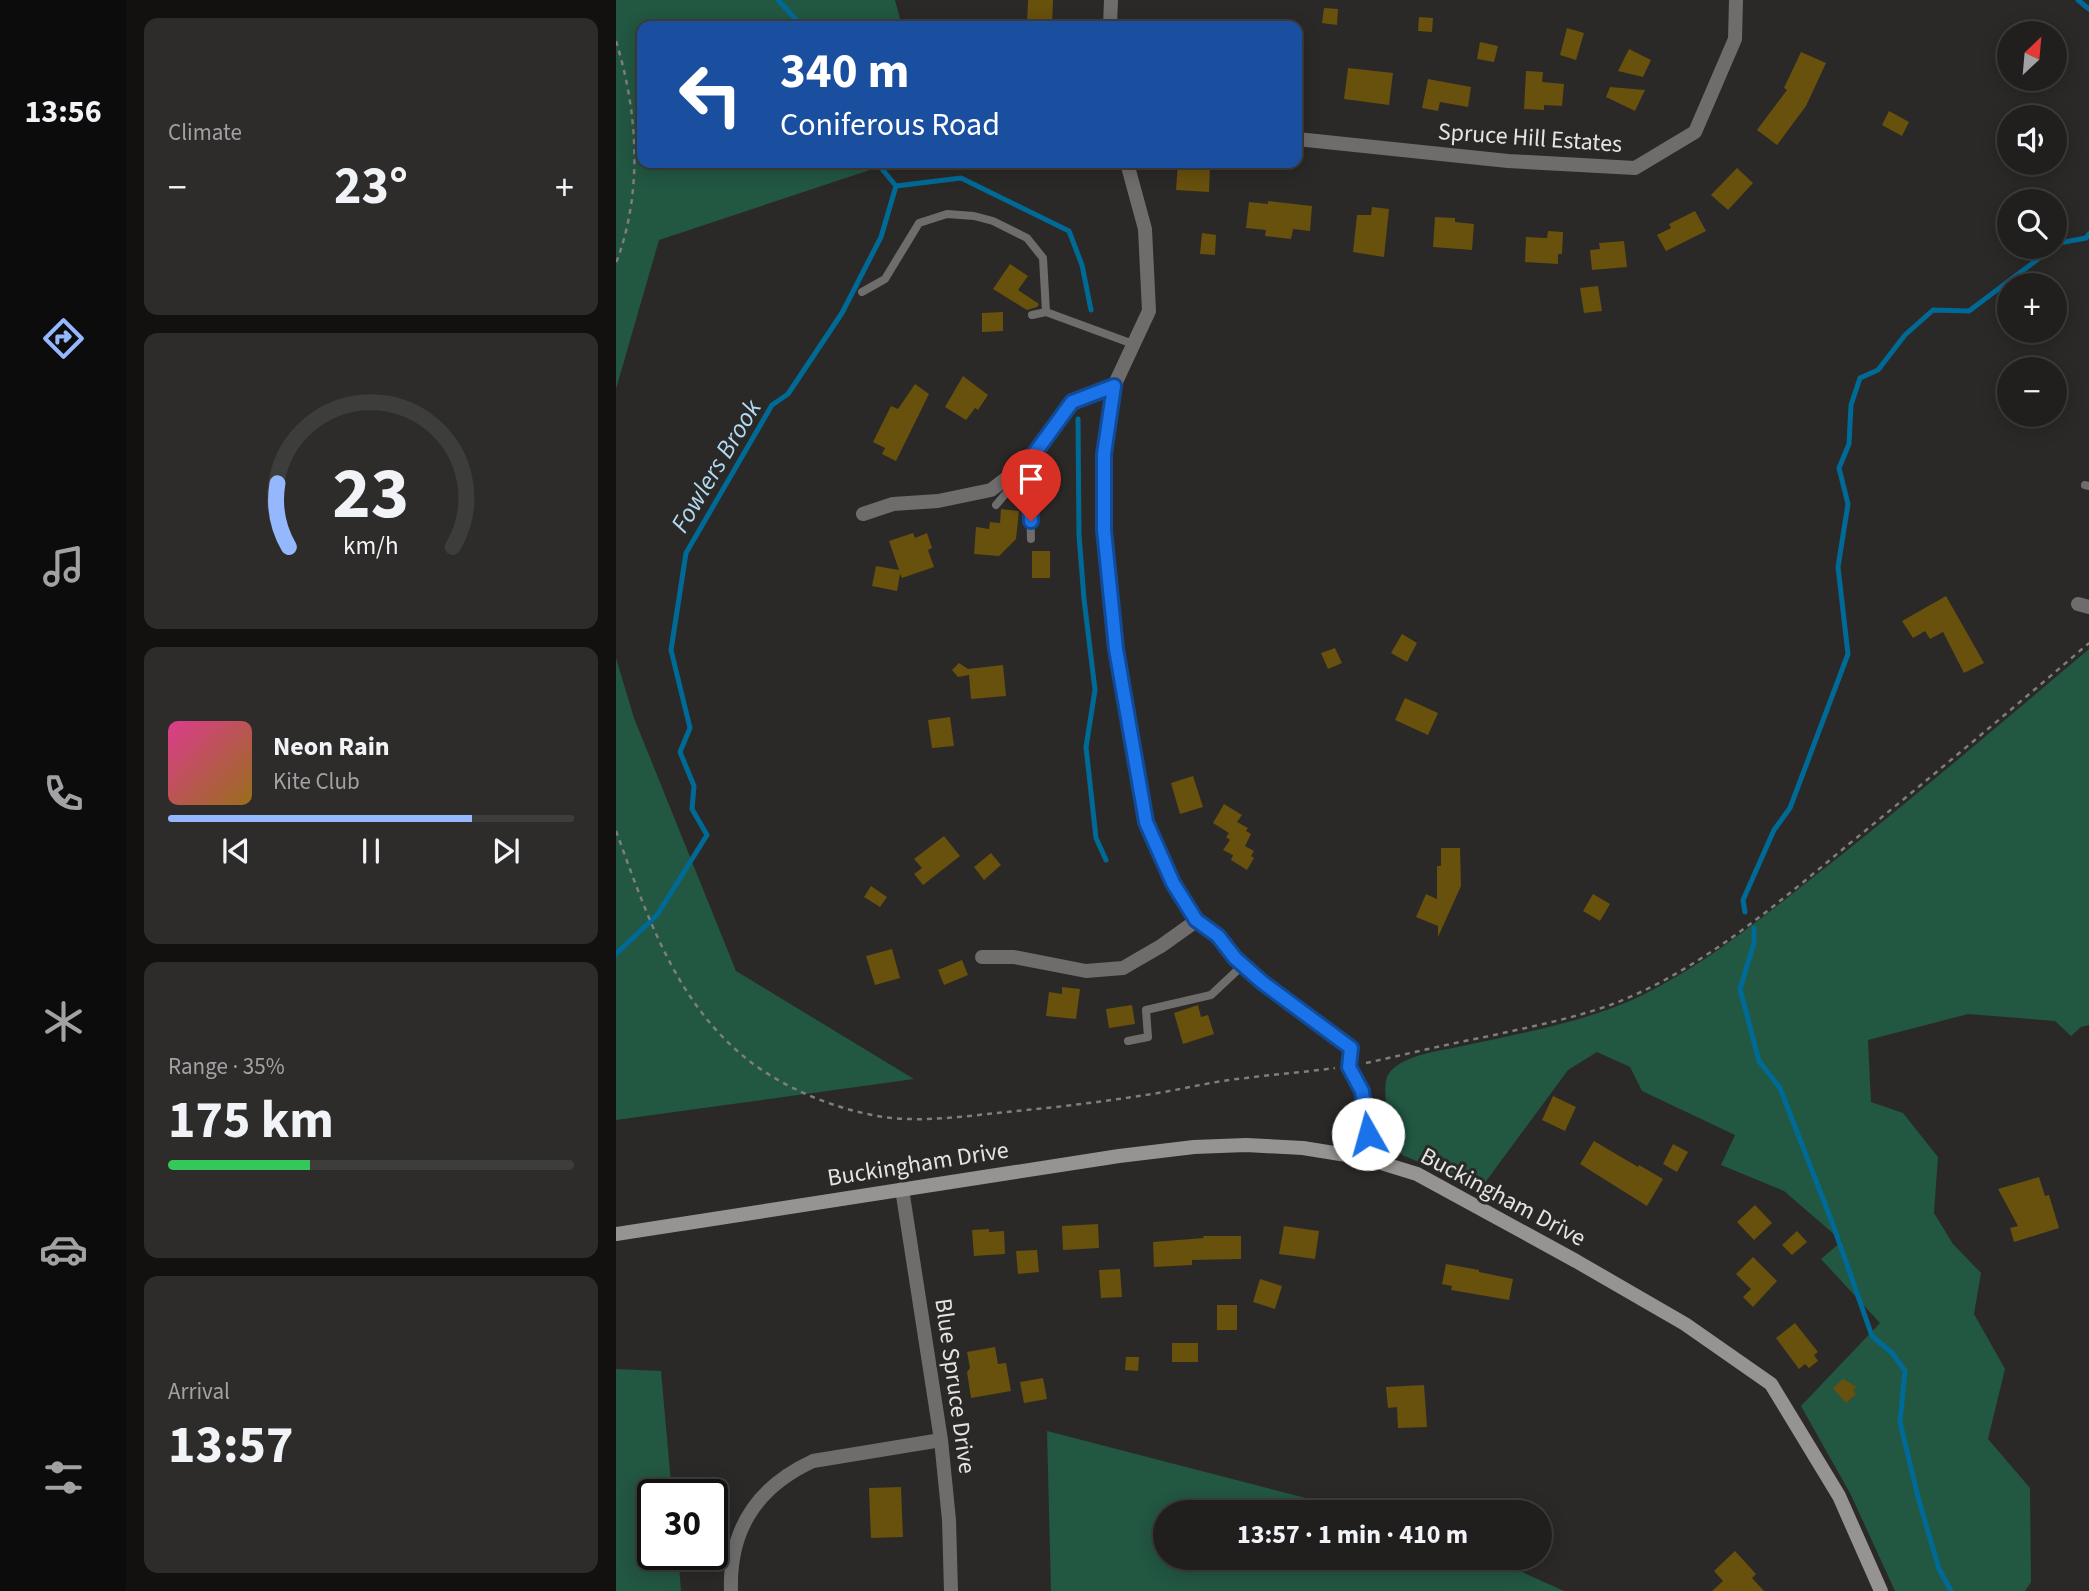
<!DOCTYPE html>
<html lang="en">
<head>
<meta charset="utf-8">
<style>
  body { margin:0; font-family:"Source Sans 3",sans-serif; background:#2d2c2a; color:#f1f3f6; height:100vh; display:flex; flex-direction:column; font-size:26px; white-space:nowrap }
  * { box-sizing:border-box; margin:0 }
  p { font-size:23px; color:#a2a2a4 }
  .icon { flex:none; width:38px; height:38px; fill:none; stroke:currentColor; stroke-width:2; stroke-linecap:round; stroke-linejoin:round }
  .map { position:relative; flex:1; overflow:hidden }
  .side { display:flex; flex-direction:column; gap:18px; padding:18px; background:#121110; width:490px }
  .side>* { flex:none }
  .banner { position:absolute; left:21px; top:21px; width:665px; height:147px; border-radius:14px; box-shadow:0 4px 18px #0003,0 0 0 2px #3d3d3b; background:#1a4fa0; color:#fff; overflow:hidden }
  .needle { width:46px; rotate:26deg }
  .controls { position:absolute; left:1381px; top:21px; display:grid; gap:14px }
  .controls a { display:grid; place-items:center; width:70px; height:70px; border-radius:50%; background:#201f1d; box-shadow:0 4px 18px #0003,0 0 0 2px #3d3d3b; font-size:35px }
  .speed { position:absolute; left:21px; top:1479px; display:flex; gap:14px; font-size:35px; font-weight:700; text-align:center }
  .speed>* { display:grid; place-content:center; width:91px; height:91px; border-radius:50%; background:#201f1d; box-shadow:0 4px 18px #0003,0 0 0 2px #3d3d3b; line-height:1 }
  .speed .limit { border:4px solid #111; border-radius:10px; background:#fff; color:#111 }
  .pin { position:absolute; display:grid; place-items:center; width:60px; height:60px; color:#fff; margin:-72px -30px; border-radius:50% 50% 50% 0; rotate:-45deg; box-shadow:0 0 7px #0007 }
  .pin .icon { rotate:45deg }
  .me { position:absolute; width:77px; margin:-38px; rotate:353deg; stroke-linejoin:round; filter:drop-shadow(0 0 5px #0008) }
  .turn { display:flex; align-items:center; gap:24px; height:147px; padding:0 28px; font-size:32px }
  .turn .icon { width:91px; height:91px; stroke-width:2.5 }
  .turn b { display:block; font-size:49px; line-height:60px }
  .big { font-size:52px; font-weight:700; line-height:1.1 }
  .side .tile { flex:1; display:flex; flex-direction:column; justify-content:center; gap:10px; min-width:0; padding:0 24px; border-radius:14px; background:#2d2c2a }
  .side .dial { align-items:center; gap:0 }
  .dial svg { height:182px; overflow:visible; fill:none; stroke:#3d3d3b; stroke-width:7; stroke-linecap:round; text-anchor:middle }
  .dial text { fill:#f1f3f6; stroke:none }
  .song { display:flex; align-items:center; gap:21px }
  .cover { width:84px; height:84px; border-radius:10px; background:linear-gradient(135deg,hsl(330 70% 55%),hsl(40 70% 35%)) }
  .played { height:7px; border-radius:4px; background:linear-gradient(90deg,#94b7fd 75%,#3d3d3b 75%) }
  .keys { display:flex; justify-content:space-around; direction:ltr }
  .heat { display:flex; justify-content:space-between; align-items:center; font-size:38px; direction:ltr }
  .charge { height:10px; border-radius:5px; background:linear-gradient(90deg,#34c759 35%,#3d3d3b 0) }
  .trip { position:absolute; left:537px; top:1500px; width:399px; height:70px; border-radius:35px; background:#201f1d; box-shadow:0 4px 18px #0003,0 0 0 2px #3d3d3b; font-weight:700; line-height:70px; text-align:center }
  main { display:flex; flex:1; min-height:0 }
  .tab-bar { display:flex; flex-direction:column; width:126px; justify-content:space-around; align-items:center; background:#0d0c0c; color:#a2a2a4 }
  .tab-bar .icon { width:49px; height:49px }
  .tab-bar .on { color:#94b7fd }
  .tab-bar b { font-size:32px; color:#f1f3f6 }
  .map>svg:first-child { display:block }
  .green { fill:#225742 }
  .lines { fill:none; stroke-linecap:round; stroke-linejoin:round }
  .stream { stroke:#006a96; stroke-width:5 }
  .building { fill:#68500d }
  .path { stroke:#7e7e7c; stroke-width:2.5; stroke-dasharray:5 5; stroke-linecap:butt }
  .lane { stroke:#6e6d6c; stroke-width:8 }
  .street { stroke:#6e6d6c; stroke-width:14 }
  .secondary { stroke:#959492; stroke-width:14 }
  .route-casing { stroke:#114b97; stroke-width:18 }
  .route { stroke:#1a73e8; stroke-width:12 }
  .labels { text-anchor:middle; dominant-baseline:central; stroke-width:6; stroke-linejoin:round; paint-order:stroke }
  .street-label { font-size:24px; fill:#e4e4e2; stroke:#2a2927 }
  .water-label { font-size:26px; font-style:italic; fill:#b1d9f2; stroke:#2a2927 }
</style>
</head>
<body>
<main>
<nav class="tab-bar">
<b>13:56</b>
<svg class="icon on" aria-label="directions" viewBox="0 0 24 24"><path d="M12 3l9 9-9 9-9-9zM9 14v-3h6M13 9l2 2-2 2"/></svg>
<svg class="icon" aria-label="music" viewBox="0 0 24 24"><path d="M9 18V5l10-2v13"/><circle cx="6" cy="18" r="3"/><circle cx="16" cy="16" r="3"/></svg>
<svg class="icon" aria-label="phone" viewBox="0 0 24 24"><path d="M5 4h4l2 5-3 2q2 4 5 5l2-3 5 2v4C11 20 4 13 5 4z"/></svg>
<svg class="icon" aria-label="climate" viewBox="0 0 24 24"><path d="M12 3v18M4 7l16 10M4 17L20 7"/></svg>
<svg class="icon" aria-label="car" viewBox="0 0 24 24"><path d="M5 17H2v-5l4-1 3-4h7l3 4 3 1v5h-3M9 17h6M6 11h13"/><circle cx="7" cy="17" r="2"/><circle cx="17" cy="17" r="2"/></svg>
<svg class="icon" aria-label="filters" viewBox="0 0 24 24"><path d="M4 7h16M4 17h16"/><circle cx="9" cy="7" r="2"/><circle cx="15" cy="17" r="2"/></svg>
</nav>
<section class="side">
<div class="tile"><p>Climate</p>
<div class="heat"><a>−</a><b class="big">23°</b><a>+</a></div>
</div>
<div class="tile dial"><svg viewBox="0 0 100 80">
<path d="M14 69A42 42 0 1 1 86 69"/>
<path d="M14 69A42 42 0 0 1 9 41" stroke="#94b7fd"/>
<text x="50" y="56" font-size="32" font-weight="700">23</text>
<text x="50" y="72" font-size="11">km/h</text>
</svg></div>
<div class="tile">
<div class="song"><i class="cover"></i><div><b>Neon Rain</b><p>Kite Club</p></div></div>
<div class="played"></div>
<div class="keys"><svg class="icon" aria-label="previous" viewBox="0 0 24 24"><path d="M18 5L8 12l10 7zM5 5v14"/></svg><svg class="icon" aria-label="pause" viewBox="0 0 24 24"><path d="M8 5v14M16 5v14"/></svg><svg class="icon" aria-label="next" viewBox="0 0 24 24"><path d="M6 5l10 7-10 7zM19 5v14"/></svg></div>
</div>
<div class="tile"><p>Range · 35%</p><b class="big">175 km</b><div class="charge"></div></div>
<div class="tile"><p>Arrival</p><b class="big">13:57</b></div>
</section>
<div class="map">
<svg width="1473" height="1591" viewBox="0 0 1473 1591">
  <rect width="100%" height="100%" fill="#2a2927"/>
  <!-- green -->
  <path class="green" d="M0 0H279L286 26H26V163H275L43 240 0 389Z
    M1473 649V1025L1465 1027 1455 1036 1439 1021 1352 1014 1252 1040 1255 1102 1287 1113 1322 1157 1318 1213 1337 1244 1365 1273 1358 1314 1389 1369 1372 1439 1414 1488 1415 1582 1409 1591H1279L1235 1495 1185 1406 1264 1323 1205 1259 1226 1241 1168 1191 1105 1165 1119 1135 1026 1091 1014 1067 981 1052 952 1070 865 1188 786 1155 777 1144C774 1127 767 1098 770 1081 774 1057 822 1051 842 1047 900 1034 961 1024 1016 1000 1084 969 1142 921 1200 875 1293 802 1383 725 1473 649Z
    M0 658 18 718 120 971 298 1079 0 1120Z
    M0 1369 45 1371 56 1494H37V1554H62L65 1591H0Z
    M431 1431 744 1512H550V1558H875L948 1591H435Z"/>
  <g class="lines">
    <!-- stream -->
    <path class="stream" d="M162 0 186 26
      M1462 0 1473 9
      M261 163 280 186
      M280 186 345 178 453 231 466 265 475 310
      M1438 246 1443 243 1470 238 1473 234
      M462 419 463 535 468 599 479 690 470 747 480 838 490 860
      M1129 912 1127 900 1158 830 1174 808 1232 654 1222 567 1232 504 1223 468 1233 444 1235 405 1244 378 1262 370 1289 335 1317 310 1353 311 1438 247
      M1138 928V943L1124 989 1143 1061 1164 1088 1216 1222 1256 1336 1276 1353 1289 1371 1284 1422 1302 1497 1323 1569 1335 1591
      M0 954 41 915 91 835 76 809 78 786 64 752 74 728 55 650 70 553 156 405 172 394 226 313 265 237 280 186"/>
  </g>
  <!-- building -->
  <path class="building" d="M412 0H437L436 26 411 25Z
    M708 8 722 9 721 25 706 23Z
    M803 17 817 18 816 32 802 31Z
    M951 28 968 33 960 60 944 55Z
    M864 42 882 46 878 62 861 59Z
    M1013 49 1035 60 1027 77 1002 71Z
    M1185 52 1210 63 1190 106 1161 145 1141 130 1171 90 1168 88Z
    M732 68 777 73 773 105 728 99Z
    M910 71 927 72 926 82 948 84 946 106 928 105V110L908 109Z
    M812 79 855 87 852 107 824 102 822 111 806 108Z
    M994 87 1029 90 1019 111 990 97Z
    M1273 111 1293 122 1286 136 1266 125Z
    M562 163 594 165 593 192 560 190Z
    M1121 168 1137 183 1112 210 1095 195Z
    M652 201 696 206 694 231 677 229 675 239 649 236 650 230 630 228 633 202 652 204Z
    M756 207 773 209 768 257 737 252 741 215H755Z
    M1079 211 1090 231 1050 251 1041 235 1055 228 1053 224Z
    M819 217 839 218V222L858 224 856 250 817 247Z
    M932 231 947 232 946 254H942V264L909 262 910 237 931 238Z
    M586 233 600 235 599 255 584 254Z
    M1008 241 1011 267 976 270 974 250 984 249 983 243Z
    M394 264 412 276 402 290 423 304 421 307 411 310 377 289Z
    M982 286 986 311 968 313 964 288Z
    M387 312V331L366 332V313Z
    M347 376 372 395 362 410 359 408 350 420 329 407Z
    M299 384 313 394 280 461 266 454 269 448 257 442 275 406 282 409Z
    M385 509 403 511 400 539 383 556 358 554 360 527 373 529 374 522 384 523Z
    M297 533 299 538 311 533 316 548 312 550 318 567 286 578 284 574 281 591 256 586 260 566 283 570 273 541Z
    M416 551H434V578H416Z
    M1330 596 1368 663 1348 673 1327 632 1314 639 1309 631 1297 638 1286 621Z
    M786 634 801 643 791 662 775 653Z
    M719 648 726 663 712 669 705 653Z
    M343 663 352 669 387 665 390 696 355 699 353 675 342 677 336 670Z
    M789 698 822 713 812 735 779 720Z
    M334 717 338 746 316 748 312 720Z
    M577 776 587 807 564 814 555 783Z
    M608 804 626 815 621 822 632 828 630 831 635 834 629 846 638 851 635 856 638 858 631 870 615 860 617 855 607 850 614 840 610 837 613 833 597 823Z
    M328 836 344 856 307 885 298 874 306 868 298 859Z
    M825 848H844L845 886 822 937V926L800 917 810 894 821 899V866H825Z
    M375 853 385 865 368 880 358 867Z
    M255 886 271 897 264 907 248 897Z
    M977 894 994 904 984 921 967 911Z
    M276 949 284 978 259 985 250 956Z
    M346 960 352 975 328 985 322 970Z
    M446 987 464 989 460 1019 430 1016 433 992 446 994Z
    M516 1005 519 1024 493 1028 490 1009Z
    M582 1005 585 1017 592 1015 598 1034 567 1044 558 1013Z
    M937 1096 960 1107 949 1131 926 1120Z
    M978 1141 1022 1167 1023 1165 1047 1179 1031 1206 964 1164Z
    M1057 1144 1072 1152 1061 1172 1047 1164Z
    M1423 1177 1429 1196 1433 1195 1443 1228 1398 1242 1394 1228 1402 1226 1382 1189Z
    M1139 1205 1156 1223 1138 1240 1121 1222Z
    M482 1224 483 1248 447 1250 446 1226Z
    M668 1226 703 1231 699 1259 663 1254Z
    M373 1229V1232L388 1231 389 1254 358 1256 356 1230Z
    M1181 1231 1191 1242 1176 1255 1166 1245Z
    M587 1236H625V1259L576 1260V1265L538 1267 537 1242 588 1238Z
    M421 1250 423 1272 402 1274 400 1251Z
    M1137 1257 1161 1281 1137 1307 1127 1297 1135 1289 1120 1274Z
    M830 1264 863 1270V1272L897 1279 893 1300 835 1290 836 1286 826 1284Z
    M504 1269 506 1297 485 1298 483 1270Z
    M644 1279 666 1286 659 1309 637 1302Z
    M601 1305H621V1330H601Z
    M1179 1323 1202 1352 1198 1355 1202 1361 1193 1368 1189 1364 1183 1369 1160 1338Z
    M556 1343H582V1362H556Z
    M379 1347 382 1364 390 1363 395 1391 355 1398 351 1372 354 1368 351 1352Z
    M510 1357H523L522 1371 509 1370Z
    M427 1378 431 1399 408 1403 404 1382Z
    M1227 1379 1241 1387 1237 1390 1240 1394 1230 1403 1217 1388Z
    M808 1385 811 1427 782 1428 781 1407 772 1408 770 1387Z
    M285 1487 287 1537 255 1538 253 1488Z
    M1119 1551 1140 1574 1136 1578 1148 1591H1096L1107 1581 1098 1571Z"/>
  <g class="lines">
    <!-- path -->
    <path class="path" d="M0 41C22 112 27 193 0 263
      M0 831C28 907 55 990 117 1047 156 1084 215 1109 268 1117 311 1123 357 1115 400 1111 445 1107 491 1101 536 1094 568 1089 598 1081 630 1078 660 1074 690 1072 719 1068
      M750 1063C791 1054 832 1044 874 1036 917 1026 961 1018 1002 1002 1089 967 1162 903 1233 844 1314 778 1394 711 1473 643"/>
    <!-- lane -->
    <path class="lane" d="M246 292 269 279 303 223 331 214 358 216 377 221 411 238 427 258 430 312
      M416 315 430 312 517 344
      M401 470 402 487 414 504 415 539
      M1469 485 1473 486
      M380 505 391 492 402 487
      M512 1041 532 1037 530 1010 595 995 627 965"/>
    <!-- street -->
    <path class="street" d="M494 26 495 0
      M681 139 892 161 1019 168 1079 132 1119 39 1120 0
      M511 163 529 229 533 311 498 386 488 454V530L500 649 530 822 557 883 580 921 602 936 619 958 646 982 735 1048C732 1074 738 1069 746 1091 754 1113 753 1135 749 1158
      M247 514 277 504 322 501 375 490 413 461 456 402 498 386
      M1462 604 1473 607
      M366 957H398L470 971 507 968 545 946 580 921
      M286 1189 325 1440 333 1520 335 1591
      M115 1591C113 1529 141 1487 197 1461L325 1440"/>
    <!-- secondary -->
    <path class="secondary" d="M0 1234 503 1156 578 1147 630 1145 687 1148 749 1158 801 1174 960 1261 1069 1324 1155 1384 1223 1496 1265 1591"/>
  </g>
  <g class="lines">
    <defs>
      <path id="route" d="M415 521 414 504 402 487 401 470 413 461 456 402 498 386 488 454V530L500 649 530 822 557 883 580 920 602 936 619 958 646 982 735 1048 733 1067 746 1091 752 1134"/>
    </defs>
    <!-- route casing -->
    <use href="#route" class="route-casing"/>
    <!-- route -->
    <use href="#route" class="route"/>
  </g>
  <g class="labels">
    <!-- street labels -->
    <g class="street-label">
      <text transform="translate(914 138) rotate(4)">Spruce Hill Estates</text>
      <text transform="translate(302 1164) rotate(-9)">Buckingham Drive</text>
      <text transform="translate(887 1197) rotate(28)">Buckingham Drive</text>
      <text transform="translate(339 1386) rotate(82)">Blue Spruce Drive</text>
    </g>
    <!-- water labels -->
    <g class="water-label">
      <text transform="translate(100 466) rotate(-59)">Fowlers Brook</text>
    </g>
  </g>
</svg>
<div class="controls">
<a><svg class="needle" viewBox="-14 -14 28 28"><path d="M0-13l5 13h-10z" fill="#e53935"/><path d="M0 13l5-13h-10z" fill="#a2a2a4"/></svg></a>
<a><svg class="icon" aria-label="sound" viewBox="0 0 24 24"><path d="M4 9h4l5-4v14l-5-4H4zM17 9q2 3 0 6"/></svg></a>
<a><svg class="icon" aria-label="search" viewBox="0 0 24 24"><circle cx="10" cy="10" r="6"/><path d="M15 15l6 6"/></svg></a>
<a>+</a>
<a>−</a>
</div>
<div class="speed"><div class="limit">30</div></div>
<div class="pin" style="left:415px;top:521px;background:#d93025"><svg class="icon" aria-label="arrive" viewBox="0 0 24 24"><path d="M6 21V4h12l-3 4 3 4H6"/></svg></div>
<svg class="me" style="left:752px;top:1134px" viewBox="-20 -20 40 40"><circle r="19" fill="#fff"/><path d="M0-13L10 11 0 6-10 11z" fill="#1a73e8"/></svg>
<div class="trip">13:57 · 1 min · 410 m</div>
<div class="banner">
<div class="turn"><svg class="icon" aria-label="left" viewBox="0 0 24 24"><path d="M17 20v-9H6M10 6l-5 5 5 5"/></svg><div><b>340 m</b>Coniferous Road</div></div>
</div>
</div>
</main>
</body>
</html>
